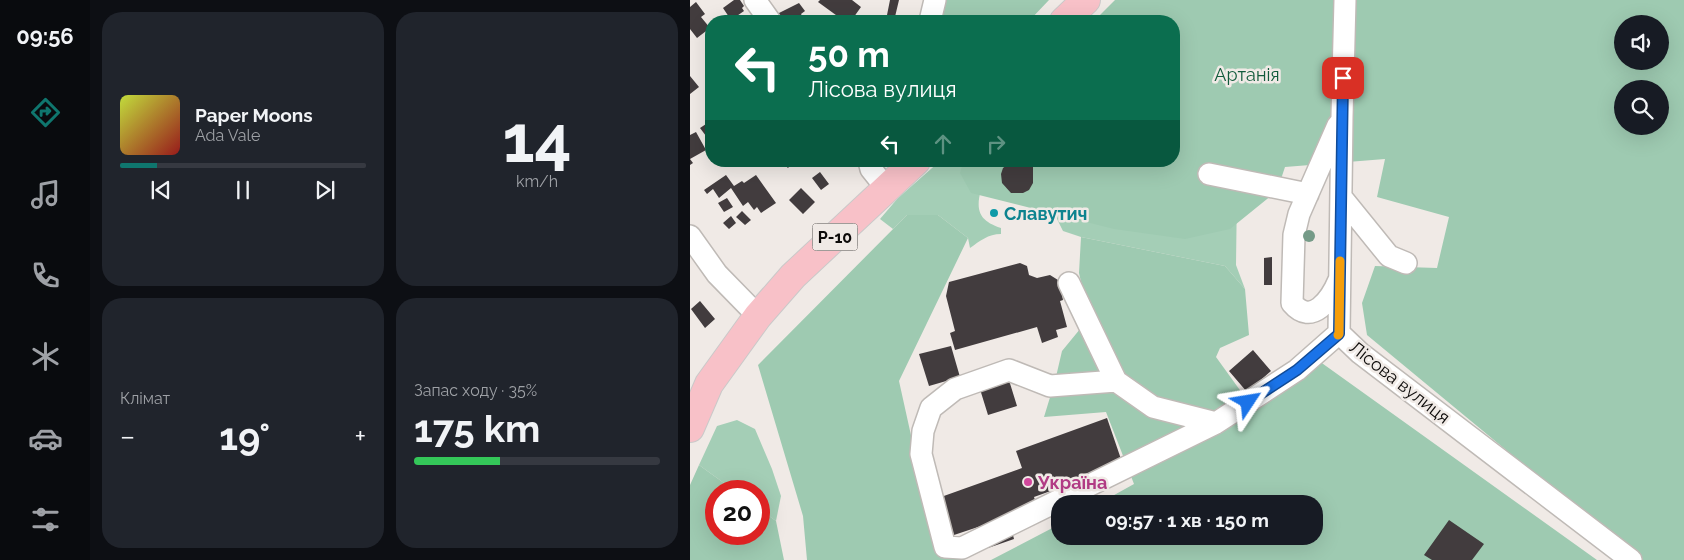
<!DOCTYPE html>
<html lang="uk">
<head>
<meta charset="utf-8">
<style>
  body { margin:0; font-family:Raleway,sans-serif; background:#20242c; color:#f1f3f6; height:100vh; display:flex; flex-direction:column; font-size:19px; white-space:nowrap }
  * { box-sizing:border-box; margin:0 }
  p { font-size:16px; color:#9ea1a6 }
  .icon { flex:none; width:28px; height:28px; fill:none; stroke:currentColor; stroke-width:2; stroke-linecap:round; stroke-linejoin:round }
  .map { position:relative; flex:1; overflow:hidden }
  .panel { display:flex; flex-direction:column; gap:12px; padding:12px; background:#0d0f14; width:600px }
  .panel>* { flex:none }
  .guide { position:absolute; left:15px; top:15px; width:475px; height:152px; border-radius:20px; box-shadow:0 5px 20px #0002; background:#0b6e4f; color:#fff; overflow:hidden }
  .buttons { position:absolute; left:924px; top:15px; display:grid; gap:10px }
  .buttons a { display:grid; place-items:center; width:55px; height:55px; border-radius:50%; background:#171b24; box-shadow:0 5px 20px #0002; font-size:25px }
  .speed { position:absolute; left:15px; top:480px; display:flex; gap:10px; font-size:25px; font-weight:700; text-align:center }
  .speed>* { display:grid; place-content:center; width:65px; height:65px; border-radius:50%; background:#171b24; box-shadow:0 5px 20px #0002; line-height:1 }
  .speed .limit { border:8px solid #d22; background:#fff; color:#111 }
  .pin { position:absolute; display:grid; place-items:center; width:42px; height:42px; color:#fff; margin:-21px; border-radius:10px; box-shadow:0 2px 8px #0006 }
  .me { position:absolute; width:55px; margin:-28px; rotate:57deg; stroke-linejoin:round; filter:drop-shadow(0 0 4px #0008) }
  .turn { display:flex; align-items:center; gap:18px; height:105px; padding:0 20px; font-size:22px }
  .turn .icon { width:65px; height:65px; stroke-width:2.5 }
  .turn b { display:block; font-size:35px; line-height:42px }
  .lanes { display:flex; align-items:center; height:48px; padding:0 20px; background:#0003; justify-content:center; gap:25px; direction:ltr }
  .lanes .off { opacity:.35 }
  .big { font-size:38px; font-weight:700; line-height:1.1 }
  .panel .widget { flex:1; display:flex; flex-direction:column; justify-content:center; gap:8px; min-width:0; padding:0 18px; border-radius:20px; background:#20242c }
  .panel .dial { align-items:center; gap:0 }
  .dial b { font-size:65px; line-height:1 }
  .song { display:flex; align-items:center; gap:15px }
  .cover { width:60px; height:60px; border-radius:8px; background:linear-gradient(135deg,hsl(70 70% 55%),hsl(0 70% 35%)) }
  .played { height:5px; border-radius:2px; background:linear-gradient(90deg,#0f766e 15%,#363941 15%) }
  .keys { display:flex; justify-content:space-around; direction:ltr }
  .heat { display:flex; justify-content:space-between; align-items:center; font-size:28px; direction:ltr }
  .charge { height:8px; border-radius:4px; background:linear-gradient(90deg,#34c759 35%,#363941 0) }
  .panel .tiles { flex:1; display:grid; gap:12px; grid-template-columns:repeat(2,1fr) }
  .trip { position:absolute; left:361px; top:495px; width:272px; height:50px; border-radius:20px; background:#171b24; box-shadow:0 5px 20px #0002; font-weight:700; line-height:50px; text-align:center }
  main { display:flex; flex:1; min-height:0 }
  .menu { display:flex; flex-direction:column; width:90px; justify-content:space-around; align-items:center; background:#090b0e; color:#9ea1a6 }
  .menu .icon { width:35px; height:35px }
  .menu .on { color:#0f766e }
  .menu b { font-size:22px; color:#f1f3f6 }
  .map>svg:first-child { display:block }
  .green { fill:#a4ceb6 }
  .forest { fill:#9ecab1; fill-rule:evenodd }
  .building { fill:#423c3e }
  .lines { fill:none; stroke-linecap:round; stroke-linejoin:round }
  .minor-casing { stroke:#bfbab6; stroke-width:24 }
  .major-casing { stroke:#cac9c9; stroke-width:30 }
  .minor { stroke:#fff; stroke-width:21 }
  .major { stroke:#f8c1c8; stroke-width:28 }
  .tree { fill:#759b88 }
  .route-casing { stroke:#114b97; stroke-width:12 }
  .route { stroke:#1a73e8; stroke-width:9 }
  .slow { stroke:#f59e0b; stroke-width:9 }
  .culture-dot { fill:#0f9aa8; stroke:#f0eae6; stroke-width:2 }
  .hotel-dot { fill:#d1479c; stroke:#f0eae6; stroke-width:2 }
  .labels { text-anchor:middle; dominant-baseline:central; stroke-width:5; stroke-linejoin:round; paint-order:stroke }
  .shield { fill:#f0eae6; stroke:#514e4c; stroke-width:1 }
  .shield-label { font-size:16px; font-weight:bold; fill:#0d0b0a }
  .park-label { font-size:18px; fill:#115b3b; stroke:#f0eae6 }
  .culture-label { font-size:18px; font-weight:bold; fill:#0d838f; stroke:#f0eae6; text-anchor:start }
  .street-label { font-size:18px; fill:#0d0b0a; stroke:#f0eae6 }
  .hotel-label { font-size:18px; font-weight:bold; fill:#b23c85; stroke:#f0eae6; text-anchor:start }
</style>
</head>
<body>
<main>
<nav class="menu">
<b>09:56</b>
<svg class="icon on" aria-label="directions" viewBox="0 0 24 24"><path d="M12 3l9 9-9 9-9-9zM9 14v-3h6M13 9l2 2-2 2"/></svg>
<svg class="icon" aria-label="music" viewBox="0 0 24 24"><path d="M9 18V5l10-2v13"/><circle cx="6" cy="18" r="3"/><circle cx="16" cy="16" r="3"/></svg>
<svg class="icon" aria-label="phone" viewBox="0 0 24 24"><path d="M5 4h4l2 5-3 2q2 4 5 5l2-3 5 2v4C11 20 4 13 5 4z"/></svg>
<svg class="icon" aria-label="climate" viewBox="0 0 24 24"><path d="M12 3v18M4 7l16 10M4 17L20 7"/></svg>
<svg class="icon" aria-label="car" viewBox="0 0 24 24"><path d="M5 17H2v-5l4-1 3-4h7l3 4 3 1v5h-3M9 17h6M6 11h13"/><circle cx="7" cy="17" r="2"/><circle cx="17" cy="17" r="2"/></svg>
<svg class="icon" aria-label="filters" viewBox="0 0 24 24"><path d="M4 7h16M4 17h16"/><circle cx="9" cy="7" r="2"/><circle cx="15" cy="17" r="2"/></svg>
</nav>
<section class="panel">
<div class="tiles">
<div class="widget">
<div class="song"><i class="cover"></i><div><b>Paper Moons</b><p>Ada Vale</p></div></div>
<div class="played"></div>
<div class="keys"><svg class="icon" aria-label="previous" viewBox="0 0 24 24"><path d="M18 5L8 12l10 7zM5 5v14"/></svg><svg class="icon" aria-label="pause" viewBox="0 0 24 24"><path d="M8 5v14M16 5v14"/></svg><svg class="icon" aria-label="next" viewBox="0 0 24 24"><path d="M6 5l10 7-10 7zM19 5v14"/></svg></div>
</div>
<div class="widget dial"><b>14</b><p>km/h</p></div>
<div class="widget"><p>Клімат</p>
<div class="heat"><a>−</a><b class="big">19°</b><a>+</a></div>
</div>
<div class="widget"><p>Запас ходу · 35%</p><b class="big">175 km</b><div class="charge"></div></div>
</div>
</section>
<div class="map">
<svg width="994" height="560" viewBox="0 0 994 560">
  <rect width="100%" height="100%" fill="#f0eae6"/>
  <!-- green -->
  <path class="green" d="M250 161H269L295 174C289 199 279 218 311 228V234C298 234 290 241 280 248L278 238 248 215H217L203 229 190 219 208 198Z
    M547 191 546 265 555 289 535 266 391 237 373 231 367 219V198Z
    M47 420 65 429 82 469 91 496 86 521 69 509V491H45L9 465 27 426Z"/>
  <!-- forest -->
  <path class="forest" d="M247 0H359L339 21H242Z
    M425 0H994V560H949L677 335 672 303 685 266 747 268 759 217 687 197 695 159 595 167 587 191 540 229 495 239 424 229 281 193 270 173 273 163 269 161H484V21H404ZM932 24H970V61H932ZM932 89H970V126H932Z
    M217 215H248L278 238 209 381 245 544 275 560H117L113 516 68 365Z
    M391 237 535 266 555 289 559 335 530 348 526 357 552 393 550 415 629 361 907 560H301L370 524V536H625V504H408L444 484 416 412 354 417 365 381 372 351 395 323 394 295 389 273Z
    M9 465 45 491H26V534H69V509L86 521 94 560H0V485Z"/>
  <!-- building -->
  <path class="building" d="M44 0H50L54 6 52 8 54 11 41 20 33 8Z
    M130 0H162L171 7 161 21 152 15 150 18 128 2Z
    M200 0H209L204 21 196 20Z
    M6 2 15 14 11 17 20 28 7 38 0 29V7Z
    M109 3 115 11 111 14 115 21H92L87 14Z
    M0 76 9 87 0 94Z
    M19 122 21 125V133L16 136 10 128Z
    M6 132 16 150 0 159 3 163 0 165V135Z
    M91 161H104L98 168Z
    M322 161H343V183L339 190 333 193H321L312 183 311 174 313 168Z
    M130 172 139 184 131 190 122 178Z
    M36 175 44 186 52 181 54 183 66 175 86 203 71 213 67 207 64 210 58 202 53 206 41 188 29 198 23 189 17 194 14 190Z
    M111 188 125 202 113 214 99 200Z
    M37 198 43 207 34 212 28 203Z
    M52 211 61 220 55 225 46 217Z
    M41 216 46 223 39 229 33 223Z
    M582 257V285H574V258Z
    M330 263 337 266 339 275 347 278 360 275 368 280 369 286 373 285 376 293 372 295 373 300 370 301 377 327 366 330 368 337 352 343 347 327 265 350 260 333 265 331 256 296 259 282Z
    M10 301 25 319 15 328 1 309Z
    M261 346 270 377 239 386 229 354Z
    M563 350 581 371 557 392 539 371Z
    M318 377 327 406 298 415 289 386Z
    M417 418 433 465 344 497 347 506 318 516 324 539 298 548 291 526 264 535 251 497 332 468 326 451Z
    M759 520 794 544 782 560H742L734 555Z"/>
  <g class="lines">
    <defs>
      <path id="minor" d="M65 0 80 21
        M655 0 652 117 649 333 670 353 941 560
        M240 21 245 0
        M648 125 609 214 604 235 602 303C622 327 641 299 649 280
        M179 161 181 169 197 189
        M519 174 618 194
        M652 198 699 256 716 263
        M0 236 27 274 68 316
        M379 283 426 381
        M526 423 272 548 255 547 231 454 233 431 241 408 265 389 319 370 360 386 426 381 463 407 526 423 607 370 649 333"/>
      <path id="major" d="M374 21 396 0
        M0 428 19 384 68 316 103 276 226 161"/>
    </defs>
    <!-- minor casing -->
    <use href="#minor" class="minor-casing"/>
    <!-- major casing -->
    <use href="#major" class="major-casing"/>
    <!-- minor -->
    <use href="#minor" class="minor"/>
    <!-- major -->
    <use href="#major" class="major"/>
  </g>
  <!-- trees -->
  <circle class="tree" cx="619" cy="236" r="6"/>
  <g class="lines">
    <defs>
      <path id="route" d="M558 402 607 370 649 334 653 78"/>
    </defs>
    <!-- route casing -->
    <use href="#route" class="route-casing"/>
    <!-- route -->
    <use href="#route" class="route"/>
    <!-- slow -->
    <path class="slow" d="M648 335 649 334 650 261"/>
  </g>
  <!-- markers -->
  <circle class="culture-dot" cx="304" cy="213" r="5"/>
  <circle class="hotel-dot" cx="338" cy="482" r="5"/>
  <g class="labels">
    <!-- shield labels -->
    <rect class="shield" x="122.5" y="223.5" width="45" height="27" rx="4"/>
    <g class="shield-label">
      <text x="145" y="237">Р-10</text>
    </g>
    <!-- park labels -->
    <g class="park-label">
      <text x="557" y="74">Артанія</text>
    </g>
    <!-- culture labels -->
    <g class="culture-label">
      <text x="314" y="213">Славутич</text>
    </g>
    <!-- street labels -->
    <g class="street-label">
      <text transform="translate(710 382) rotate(38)">Лісова вулиця</text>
    </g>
    <!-- hotel labels -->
    <g class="hotel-label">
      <text x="348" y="482">Україна</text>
    </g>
  </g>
</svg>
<div class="buttons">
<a><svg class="icon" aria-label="sound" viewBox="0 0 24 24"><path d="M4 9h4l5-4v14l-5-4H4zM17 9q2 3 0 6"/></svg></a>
<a><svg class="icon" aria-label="search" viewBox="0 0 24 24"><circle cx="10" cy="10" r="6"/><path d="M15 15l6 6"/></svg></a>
</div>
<div class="speed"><div class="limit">20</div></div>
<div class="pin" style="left:653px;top:78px;background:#d93025"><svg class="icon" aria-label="arrive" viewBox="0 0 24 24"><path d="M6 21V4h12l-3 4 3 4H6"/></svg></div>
<svg class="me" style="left:558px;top:402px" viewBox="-20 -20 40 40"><path d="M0-17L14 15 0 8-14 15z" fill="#1a73e8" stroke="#fff" stroke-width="4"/></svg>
<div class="trip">09:57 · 1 хв · 150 m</div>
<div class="guide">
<div class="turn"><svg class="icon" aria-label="left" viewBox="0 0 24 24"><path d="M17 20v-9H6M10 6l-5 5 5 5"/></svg><div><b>50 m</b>Лісова вулиця</div></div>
<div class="lanes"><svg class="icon" aria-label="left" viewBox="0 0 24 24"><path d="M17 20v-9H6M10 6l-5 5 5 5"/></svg><svg class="icon off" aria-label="ahead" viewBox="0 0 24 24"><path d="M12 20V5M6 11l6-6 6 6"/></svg><svg class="icon off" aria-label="right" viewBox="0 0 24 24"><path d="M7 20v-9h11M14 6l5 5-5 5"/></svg></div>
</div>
</div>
</main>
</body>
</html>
